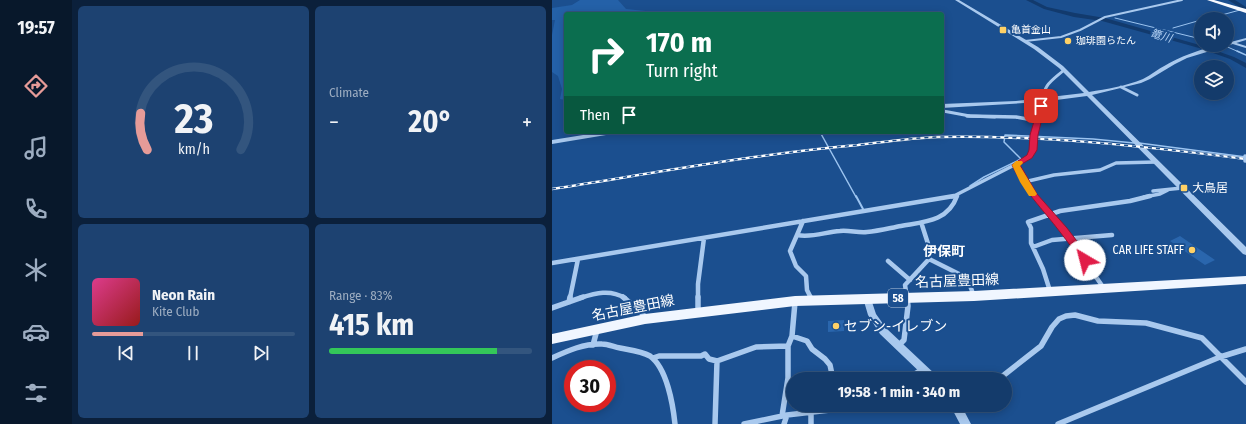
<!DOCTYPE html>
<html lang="en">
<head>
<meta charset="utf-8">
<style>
  body { margin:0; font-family:"Fira Sans Condensed","Noto Sans JP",sans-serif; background:#1d4271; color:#f1f3f6; height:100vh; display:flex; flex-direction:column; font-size:15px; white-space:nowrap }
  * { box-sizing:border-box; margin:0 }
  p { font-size:13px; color:#9dadc1 }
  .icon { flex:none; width:22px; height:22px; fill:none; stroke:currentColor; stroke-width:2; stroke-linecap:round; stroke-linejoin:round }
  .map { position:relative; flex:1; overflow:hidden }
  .drawer { display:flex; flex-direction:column; gap:6px; padding:6px; background:#0b203b; width:480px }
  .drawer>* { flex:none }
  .top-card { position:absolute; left:12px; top:12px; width:380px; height:122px; border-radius:4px; box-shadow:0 2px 10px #0003,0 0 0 1px #33557e; background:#0b6e4f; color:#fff; overflow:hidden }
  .fabs { position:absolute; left:642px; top:12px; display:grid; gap:8px }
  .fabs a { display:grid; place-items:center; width:40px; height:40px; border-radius:50%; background:#143b6b; box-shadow:0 2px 10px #0003,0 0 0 1px #33557e; font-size:20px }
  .speed { position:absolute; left:12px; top:360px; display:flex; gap:8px; font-size:20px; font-weight:700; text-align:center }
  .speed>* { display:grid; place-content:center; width:52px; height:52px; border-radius:50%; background:#143b6b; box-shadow:0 2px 10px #0003,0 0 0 1px #33557e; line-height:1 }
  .speed .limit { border:6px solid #d22; background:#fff; color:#111 }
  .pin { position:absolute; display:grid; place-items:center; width:34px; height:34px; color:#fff; margin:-17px; border-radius:8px; box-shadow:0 2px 6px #0006 }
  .me { position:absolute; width:44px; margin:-22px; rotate:323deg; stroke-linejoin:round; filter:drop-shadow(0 0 3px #0008) }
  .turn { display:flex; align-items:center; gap:14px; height:84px; padding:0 16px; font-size:18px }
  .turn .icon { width:52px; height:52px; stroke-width:2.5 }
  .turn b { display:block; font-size:28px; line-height:34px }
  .then { display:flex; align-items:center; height:38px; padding:0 16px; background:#0003; gap:8px; font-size:15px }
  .big { font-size:30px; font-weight:700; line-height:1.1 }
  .drawer .tile { flex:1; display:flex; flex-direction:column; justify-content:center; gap:6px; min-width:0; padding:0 14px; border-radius:6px; background:#1d4271 }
  .drawer .dial { align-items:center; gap:0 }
  .dial svg { height:104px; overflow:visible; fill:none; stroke:#33557e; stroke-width:7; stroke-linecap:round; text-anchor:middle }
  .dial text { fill:#f1f3f6; stroke:none }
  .song { display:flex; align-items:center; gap:12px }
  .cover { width:48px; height:48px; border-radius:6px; background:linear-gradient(135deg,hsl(330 70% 55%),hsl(0 70% 35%)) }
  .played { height:4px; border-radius:2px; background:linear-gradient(90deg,#e69b98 25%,#33557e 25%) }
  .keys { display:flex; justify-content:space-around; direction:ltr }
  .heat { display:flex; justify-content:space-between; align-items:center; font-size:22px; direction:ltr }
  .charge { height:6px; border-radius:3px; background:linear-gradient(90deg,#34c759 83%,#33557e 0) }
  .drawer .tiles { flex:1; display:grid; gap:6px; grid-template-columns:repeat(2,1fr) }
  .trip { position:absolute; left:234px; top:372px; width:226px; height:40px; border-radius:20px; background:#143b6b; box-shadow:0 2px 10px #0003,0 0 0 1px #33557e; font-weight:700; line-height:40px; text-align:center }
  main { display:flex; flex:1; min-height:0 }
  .tabs { display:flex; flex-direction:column; width:72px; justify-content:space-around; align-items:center; background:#08182b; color:#9dadc1 }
  .tabs .icon { width:28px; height:28px }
  .tabs .on { color:#e69b98 }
  .tabs b { font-size:18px; color:#f1f3f6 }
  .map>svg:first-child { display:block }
  .green { fill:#2461a8 }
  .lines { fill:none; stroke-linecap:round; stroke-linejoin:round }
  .stream-far2 { stroke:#9cc4f0; stroke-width:1 }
  .stream-far1 { stroke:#9cc4f0; stroke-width:1.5 }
  .stream { stroke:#9cc4f0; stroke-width:2 }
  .river { fill:#123a6d; fill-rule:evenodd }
  .building { fill:#2a66ad }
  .minor-far4 { stroke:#a9c9ee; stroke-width:2 }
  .minor-far3 { stroke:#a9c9ee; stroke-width:3 }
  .minor-far2 { stroke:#a9c9ee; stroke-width:3.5 }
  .minor-far1 { stroke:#a9c9ee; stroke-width:4.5 }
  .minor { stroke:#a9c9ee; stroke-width:5.5 }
  .tertiary { fill:#a9c9ee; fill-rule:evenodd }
  .primary { fill:#f0f6ff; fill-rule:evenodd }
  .trunk { fill:#f8faff; fill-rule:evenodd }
  .rail-casing { stroke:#fff; stroke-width:2.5 }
  .rail { stroke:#1b4f8f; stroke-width:1.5; stroke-dasharray:4; stroke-linecap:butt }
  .minor-bridge { stroke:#a9c9ee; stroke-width:3.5 }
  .route { fill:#e11d48; stroke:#92132f }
  .slow { fill:#f59e0b }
  .poi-dot { fill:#ffd166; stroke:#1b4f8f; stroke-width:1.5 }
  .labels { text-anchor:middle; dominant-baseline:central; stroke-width:4; stroke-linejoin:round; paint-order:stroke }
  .far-poi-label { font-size:10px; fill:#fff; stroke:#1b4f8f; text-anchor:start }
  .far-water-label { font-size:11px; font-style:italic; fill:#b5d3f5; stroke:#1b4f8f }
  .shield { fill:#1b4f8f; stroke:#bbcadd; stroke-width:1 }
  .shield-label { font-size:11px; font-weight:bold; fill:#fff }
  .poi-label { font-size:12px; fill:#fff; stroke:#1b4f8f; text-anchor:start }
  .quarter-label { font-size:14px; font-weight:bold; fill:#fff; stroke:#1b4f8f }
  .near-street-label { font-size:14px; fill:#fff; stroke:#1b4f8f }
  .near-poi-label { font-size:14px; fill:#fff; stroke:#1b4f8f; text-anchor:start }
</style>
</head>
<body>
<main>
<nav class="tabs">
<b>19:57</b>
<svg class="icon on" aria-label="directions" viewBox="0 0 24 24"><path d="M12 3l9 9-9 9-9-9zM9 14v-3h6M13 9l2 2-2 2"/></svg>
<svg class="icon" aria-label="music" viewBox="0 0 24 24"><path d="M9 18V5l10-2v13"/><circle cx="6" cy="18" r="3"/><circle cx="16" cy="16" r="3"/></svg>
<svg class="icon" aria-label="phone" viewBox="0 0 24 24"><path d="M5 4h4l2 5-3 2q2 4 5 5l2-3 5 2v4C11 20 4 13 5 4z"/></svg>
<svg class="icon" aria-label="climate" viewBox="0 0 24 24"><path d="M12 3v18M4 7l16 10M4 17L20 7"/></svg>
<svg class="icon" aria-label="car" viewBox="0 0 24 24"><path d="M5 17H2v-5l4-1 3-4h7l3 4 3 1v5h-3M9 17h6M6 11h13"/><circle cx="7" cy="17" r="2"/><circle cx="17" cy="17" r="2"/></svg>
<svg class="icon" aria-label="filters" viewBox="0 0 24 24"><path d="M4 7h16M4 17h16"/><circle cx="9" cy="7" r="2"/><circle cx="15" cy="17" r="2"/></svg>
</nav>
<section class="drawer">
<div class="tiles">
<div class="tile dial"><svg viewBox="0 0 100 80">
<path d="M14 69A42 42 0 1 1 86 69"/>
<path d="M14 69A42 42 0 0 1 9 41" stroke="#e69b98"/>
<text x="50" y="56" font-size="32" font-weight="700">23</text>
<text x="50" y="72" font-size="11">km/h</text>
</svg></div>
<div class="tile"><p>Climate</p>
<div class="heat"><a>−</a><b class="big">20°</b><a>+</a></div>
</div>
<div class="tile">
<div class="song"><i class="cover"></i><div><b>Neon Rain</b><p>Kite Club</p></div></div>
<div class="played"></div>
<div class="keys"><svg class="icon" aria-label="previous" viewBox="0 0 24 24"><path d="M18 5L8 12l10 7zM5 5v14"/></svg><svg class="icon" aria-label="pause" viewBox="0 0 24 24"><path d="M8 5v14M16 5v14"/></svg><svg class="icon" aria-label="next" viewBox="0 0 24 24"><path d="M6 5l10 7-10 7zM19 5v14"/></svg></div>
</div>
<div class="tile"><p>Range · 83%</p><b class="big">415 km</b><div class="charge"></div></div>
</div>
</section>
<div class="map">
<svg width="694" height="424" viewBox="0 0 694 424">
  <rect width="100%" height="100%" fill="#1b4f8f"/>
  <!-- green -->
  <path class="green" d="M28 0H66L74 9 123 14H14V100L8 99 10 89 6 76 0 72V35L3 20H0V8L20 5Z"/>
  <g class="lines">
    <!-- stream-far2 -->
    <path class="stream-far2" d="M563 18 649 39
      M655 19 688 10
      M621 28 649 20
      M671 45 687 52"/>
    <!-- stream-far1 -->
    <path class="stream-far1" d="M685 51 694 55
      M268 132 304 197
      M587 143 694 157
      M418 186 432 177 469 159 452 142 453 135 541 139 582 143"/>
    <!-- stream -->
    <path class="stream" d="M304 196 311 209"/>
    <!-- river -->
    <path class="river" d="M474 0H481L495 7 523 13 553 18 651 46 682 57 694 63V68L678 59 647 48 550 21 522 17 492 9Z
      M676 0H683L694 7V11Z"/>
  </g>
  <!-- building -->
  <path class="building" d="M628 236 663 260 653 265 618 241Z
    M292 320V331L276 332V321Z"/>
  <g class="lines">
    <!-- minor-far4 -->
    <path class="minor-far4" d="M473 41 509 37 528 30 553 17 630 0
      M681 43 694 47"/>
    <!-- minor-far3 -->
    <path class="minor-far3" d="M569 87 585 95
      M492 101C490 85 501 80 512 70
      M390 108 391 111 418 116 443 117
      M486 117 489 106 487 102"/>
    <!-- minor-far2 -->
    <path class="minor-far2" d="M415 116 464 117 486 121
      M464 165 472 182 483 197
      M472 182 502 175 548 170 564 163 604 162
      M601 191 630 188
      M400 197 478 157 482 145 486 116
      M404 197 405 195
      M592 197 608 194 616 190"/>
    <!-- minor-far1 -->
    <path class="minor-far1" d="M482 196 511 230 551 287
      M251 221 245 235C260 238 273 232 288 231 297 230 306 233 315 232 327 231 338 228 349 226 371 222 396 222 405 196
      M370 225 378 250 377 259
      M245 235 238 251 244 266 254 276 255 290 259 298
      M481 247 500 240 560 235
      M336 261 358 280
      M0 263 402 196
      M498 291 491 269 479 243V228L476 222 508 211 578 201 598 196
      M18 298 26 259
      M28 298C44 293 58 289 73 298
      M146 298V284L152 238
      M355 298 353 285 377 259 415 278 422 296"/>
    <!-- minor -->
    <path class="minor" d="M71 297 90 313 93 318
      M146 297V311
      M258 297 259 299
      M17 302 18 297
      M0 308 31 297
      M240 336 255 341 260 349 273 359 278 365 281 379
      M41 345 45 330
      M347 345 352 340 356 306 355 297
      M0 358C15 351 33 343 50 344 56 344 62 347 68 348 78 350 89 351 98 356 115 368 121 405 123 424
      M101 358 107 356H149L153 354 157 359 165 361 163 424
      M165 361 204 347 236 346
      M292 379H312
      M354 379 371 369
      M440 379 452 375 489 346 500 327 507 319 514 316 523 315 546 321 594 323 650 338 694 382
      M230 416 236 378V346L240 336 243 302
      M192 424 235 415 321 405
      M232 424 235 415
      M259 424V413L265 405
      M506 424 668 357 694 349"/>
    <!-- tertiary -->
    <path class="tertiary" d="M403 0H407L486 47 511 66 537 92C555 89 574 86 591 79 599 75 606 69 614 65 630 56 657 45 675 45V43L694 38V40L635 58 623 64 598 79 589 83 540 95 694 247V255L691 254 535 96 489 102 390 108V104L464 101 532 93 507 68 482 49Z
      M50 132H63L60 134 0 144V140Z
      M315 295 318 296 324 314 334 328 385 376 387 379H375L328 334 316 315 311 298 312 296Z
      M398 405H409L419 424H408Z"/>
    <!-- primary -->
    <path class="primary" d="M694 276V284L422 301 243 306 93 324 0 344V334L93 314 243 296 422 291Z"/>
    <!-- trunk -->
    <path class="trunk" d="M655 0H662L694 9V13Z"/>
    <defs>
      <path id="rail" d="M0 189C102 173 203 154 306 145 332 142 359 138 386 137 489 135 592 146 694 159"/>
    </defs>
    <!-- rail casing -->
    <use href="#rail" class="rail-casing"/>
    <!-- rail -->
    <use href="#rail" class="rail"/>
    <!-- minor-bridge -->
    <path class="minor-bridge" d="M693 156V161"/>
  </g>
  <!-- route -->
  <path class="route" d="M487 104 493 106 486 135 485 150 480 158 468 165 485 194 515 228 537 257 538 260 537 262H530C523 252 516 242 508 232 490 208 473 193 460 165L475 155 477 150 478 135Z"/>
  <!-- slow -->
  <path class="slow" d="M464 161H470L471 163 468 166 485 194 483 196H477L468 182 460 165Z"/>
  <!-- markers -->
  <g class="poi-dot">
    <rect x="447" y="26" width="8" height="8" rx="2"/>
    <circle cx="516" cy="41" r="4"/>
    <rect x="628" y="184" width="8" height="8" rx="2"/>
    <circle cx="640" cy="250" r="4"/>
    <circle cx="284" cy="326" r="4"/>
  </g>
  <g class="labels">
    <!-- far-poi labels -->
    <g class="far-poi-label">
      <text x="459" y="30">亀首金山</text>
      <text x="524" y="41">珈琲園らたん</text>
    </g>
    <!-- far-water labels -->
    <g class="far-water-label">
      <text transform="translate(609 36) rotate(16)">篭川</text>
    </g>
    <!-- shield labels -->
    <rect class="shield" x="336" y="289" width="20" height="18" rx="3"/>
    <g class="shield-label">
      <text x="346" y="298">58</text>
    </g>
    <!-- poi labels -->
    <g class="poi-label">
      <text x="640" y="188">大鳥居</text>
      <text x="632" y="250" text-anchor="end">CAR LIFE STAFF</text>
    </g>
    <!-- quarter labels -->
    <g class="quarter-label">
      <text x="392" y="251">伊保町</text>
    </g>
    <!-- near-street labels -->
    <g class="near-street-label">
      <text transform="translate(405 281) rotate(-2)">名古屋豊田線</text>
      <text transform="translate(81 308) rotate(-11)">名古屋豊田線</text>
    </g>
    <!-- near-poi labels -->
    <g class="near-poi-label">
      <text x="292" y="326">セブン-イレブン</text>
    </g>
  </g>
</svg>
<div class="fabs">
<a><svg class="icon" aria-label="sound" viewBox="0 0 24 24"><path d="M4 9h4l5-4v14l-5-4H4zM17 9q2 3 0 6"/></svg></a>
<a><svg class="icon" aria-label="layers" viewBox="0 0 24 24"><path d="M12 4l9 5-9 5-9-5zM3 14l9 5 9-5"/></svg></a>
</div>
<div class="speed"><div class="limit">30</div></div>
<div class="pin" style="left:489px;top:106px;background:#d93025"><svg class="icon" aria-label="arrive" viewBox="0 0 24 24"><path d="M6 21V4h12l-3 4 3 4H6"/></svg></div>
<svg class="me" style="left:533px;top:260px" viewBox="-20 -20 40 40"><circle r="19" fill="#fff"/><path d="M0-13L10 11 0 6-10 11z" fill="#e11d48"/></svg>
<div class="trip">19:58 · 1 min · 340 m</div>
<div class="top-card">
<div class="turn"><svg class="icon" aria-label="right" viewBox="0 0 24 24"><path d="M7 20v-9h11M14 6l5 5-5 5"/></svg><div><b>170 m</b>Turn right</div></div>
<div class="then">Then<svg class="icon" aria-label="arrive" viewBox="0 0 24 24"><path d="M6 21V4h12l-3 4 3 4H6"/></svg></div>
</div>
</div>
</main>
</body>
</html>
